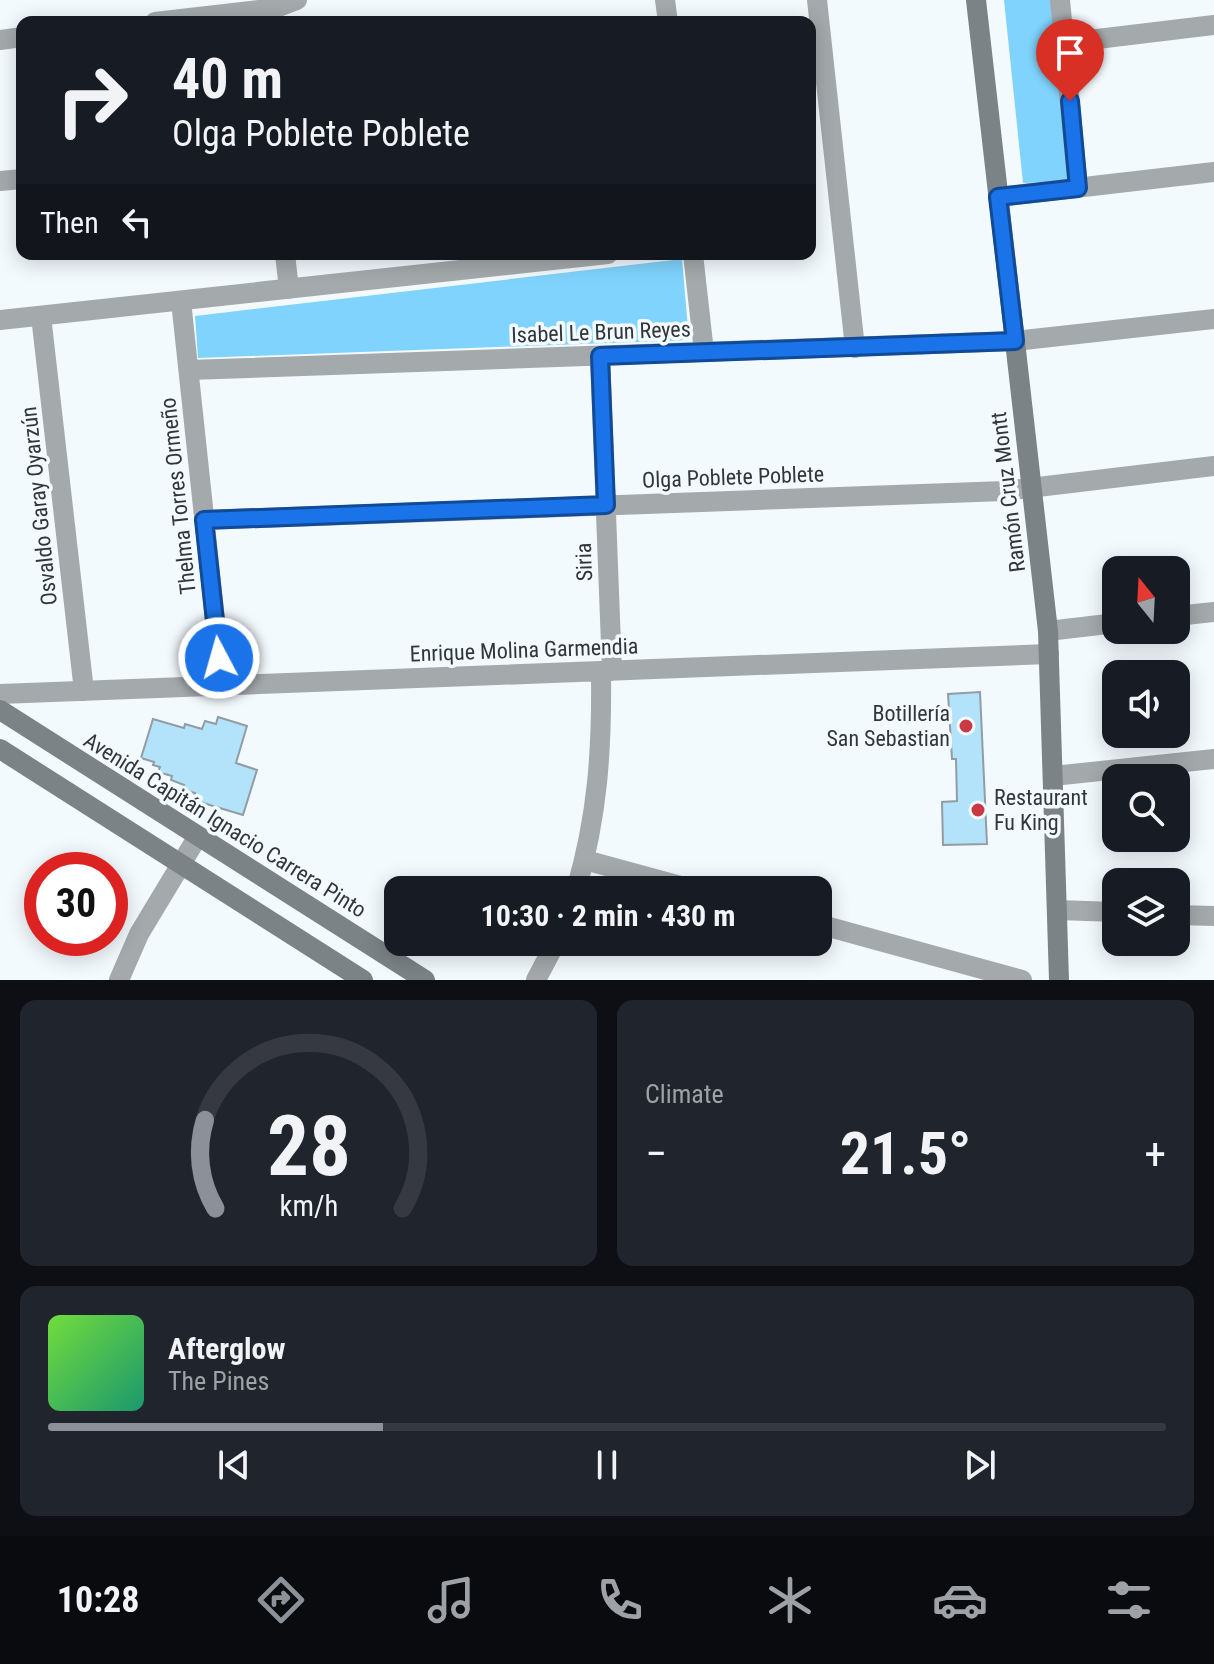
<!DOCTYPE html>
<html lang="en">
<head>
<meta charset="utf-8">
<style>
  body { margin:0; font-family:"Roboto Condensed",sans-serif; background:#20242c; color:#f1f3f6; height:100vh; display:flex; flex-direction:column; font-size:30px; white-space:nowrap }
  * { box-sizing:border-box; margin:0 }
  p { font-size:26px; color:#9ea1a6 }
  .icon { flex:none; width:44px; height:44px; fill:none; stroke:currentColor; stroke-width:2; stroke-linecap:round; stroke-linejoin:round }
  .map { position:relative; height:980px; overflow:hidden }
  .details { display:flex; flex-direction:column; gap:20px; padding:20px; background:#0d0f14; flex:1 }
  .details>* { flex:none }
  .top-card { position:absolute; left:16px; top:16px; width:800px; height:244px; border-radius:16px; box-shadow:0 4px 20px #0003; background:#171b24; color:#f1f3f6; overflow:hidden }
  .needle { width:52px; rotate:342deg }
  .tools { position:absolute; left:1102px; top:556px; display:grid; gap:16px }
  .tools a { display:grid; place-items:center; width:88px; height:88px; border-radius:16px; background:#171b24; box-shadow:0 4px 20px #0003; font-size:40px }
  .speed { position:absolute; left:24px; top:852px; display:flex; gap:16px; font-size:40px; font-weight:700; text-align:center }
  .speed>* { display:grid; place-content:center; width:104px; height:104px; border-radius:50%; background:#171b24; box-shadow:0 4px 20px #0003; line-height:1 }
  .speed .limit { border:12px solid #d22; background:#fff; color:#111 }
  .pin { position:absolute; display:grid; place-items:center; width:68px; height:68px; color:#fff; margin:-82px -34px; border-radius:50% 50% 50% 0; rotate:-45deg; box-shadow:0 0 8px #0007 }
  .pin .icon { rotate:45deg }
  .me { position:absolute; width:88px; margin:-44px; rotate:354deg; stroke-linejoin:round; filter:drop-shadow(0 0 6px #0008) }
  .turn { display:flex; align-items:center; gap:28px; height:168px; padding:0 24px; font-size:36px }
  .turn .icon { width:104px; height:104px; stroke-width:2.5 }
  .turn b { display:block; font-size:56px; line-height:68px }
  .then { display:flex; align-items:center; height:76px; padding:0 24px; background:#0003; gap:16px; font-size:30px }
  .big { font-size:60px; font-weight:700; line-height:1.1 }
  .details .card { flex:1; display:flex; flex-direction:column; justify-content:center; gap:12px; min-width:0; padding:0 28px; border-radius:16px; background:#20242c }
  .details .dial { align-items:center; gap:0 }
  .dial svg { height:208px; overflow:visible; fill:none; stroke:#363941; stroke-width:7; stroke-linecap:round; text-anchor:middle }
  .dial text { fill:#f1f3f6; stroke:none }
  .song { display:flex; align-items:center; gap:24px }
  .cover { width:96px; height:96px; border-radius:12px; background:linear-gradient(135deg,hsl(100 70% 55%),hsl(160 70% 35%)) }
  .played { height:8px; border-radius:4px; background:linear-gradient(90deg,#8c9099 30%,#363941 30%) }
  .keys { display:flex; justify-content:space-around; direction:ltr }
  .heat { display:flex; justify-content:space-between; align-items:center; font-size:44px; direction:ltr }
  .details .tiles { flex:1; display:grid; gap:20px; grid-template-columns:1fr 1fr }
  .card:last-child { grid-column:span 2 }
  .trip { position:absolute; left:384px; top:876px; width:448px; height:80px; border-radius:16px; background:#171b24; box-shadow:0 4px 20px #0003; font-weight:700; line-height:80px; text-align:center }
  .tab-bar { display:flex; height:128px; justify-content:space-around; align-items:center; background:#090b0e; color:#9ea1a6 }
  .tab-bar .icon { width:56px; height:56px }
  .tab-bar .on { color:#8c9099 }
  .tab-bar b { font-size:36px; color:#f1f3f6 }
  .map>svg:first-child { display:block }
  .green { fill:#80d3fc }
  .building { fill:#b3e2fb; stroke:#919da3; stroke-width:2 }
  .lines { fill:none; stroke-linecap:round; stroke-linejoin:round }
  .street { stroke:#a4a9ac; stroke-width:20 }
  .secondary { stroke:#7b8387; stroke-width:20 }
  .route-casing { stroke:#114b97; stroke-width:20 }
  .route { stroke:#1a73e8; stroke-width:14 }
  .poi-dot { fill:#ca3a44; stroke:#f3fafe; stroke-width:3 }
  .labels { text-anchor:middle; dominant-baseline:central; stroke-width:7; stroke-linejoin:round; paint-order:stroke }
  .street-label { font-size:22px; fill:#313639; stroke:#f3fafe }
  .poi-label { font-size:22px; fill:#313639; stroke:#f3fafe; text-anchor:end }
</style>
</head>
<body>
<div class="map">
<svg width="1214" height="980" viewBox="0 0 1214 980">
  <rect width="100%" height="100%" fill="#f3fafe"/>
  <!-- green -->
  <path class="green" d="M1004 0H1052L1072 181 1023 183Z
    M682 259 689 340 198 358 195 316Z"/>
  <!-- building -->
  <path class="building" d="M980 692 987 844 943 845 942 802 957 801 956 759H952L948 694Z
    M218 717 247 726 236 763 257 770 243 815 193 800 195 793 183 790 184 785 171 780 172 776 158 772 160 767 153 765 154 762 141 758 153 719 184 728 185 724 202 729 205 721 216 724Z"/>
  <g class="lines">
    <!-- street -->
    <path class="street" d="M665 0 668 22
      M817 0 855 348
      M1060 0 1078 188
      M155 22 276 8 297 0
      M0 40 22 37
      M1064 43 1214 25
      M0 181 22 179
      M998 197 1214 172
      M285 254 289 289
      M693 254 704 352
      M181 301 222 685
      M41 316 84 691
      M0 320 608 254
      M600 356 612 671
      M189 370 1015 341 1214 319
      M204 520 1005 491 1214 466
      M1176 616 1214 612
      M1048 631 1116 623
      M0 694 1049 654
      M1053 776 1214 759
      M585 860 695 890
      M576 890C598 815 602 749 601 671
      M1057 910 1116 912
      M1176 915 1214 916
      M818 924 1022 980
      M119 980 139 934 198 836
      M536 980 556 942"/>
    <!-- secondary -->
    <path class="secondary" d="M976 0 1048 631 1059 980
      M0 710 425 980
      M0 749 363 980"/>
  </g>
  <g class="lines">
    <defs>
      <path id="route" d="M219 658 204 520 606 505 600 356 1015 341 998 197 1078 188 1070 101"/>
    </defs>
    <!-- route casing -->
    <use href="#route" class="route-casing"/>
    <!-- route -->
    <use href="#route" class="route"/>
  </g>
  <!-- markers -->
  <g class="poi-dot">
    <circle cx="966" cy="726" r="8"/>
    <circle cx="978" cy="810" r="8"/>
  </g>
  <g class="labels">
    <!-- street labels -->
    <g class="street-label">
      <text transform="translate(601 332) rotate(-2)">Isabel Le Brun Reyes</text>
      <text transform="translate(733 477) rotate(-2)">Olga Poblete Poblete</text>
      <text transform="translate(1008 492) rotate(-97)">Ramón Cruz Montt</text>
      <text transform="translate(178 496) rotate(-96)">Thelma Torres Ormeño</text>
      <text transform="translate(39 506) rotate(-96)">Osvaldo Garay Oyarzún</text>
      <text transform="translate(584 562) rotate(-92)">Siria</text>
      <text transform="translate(524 650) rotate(-2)">Enrique Molina Garmendia</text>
      <text transform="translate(225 825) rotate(32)">Avenida Capitán Ignacio Carrera Pinto</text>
    </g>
    <!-- poi labels -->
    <g class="poi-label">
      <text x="950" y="713">Botillería<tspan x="950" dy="25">San Sebastian</tspan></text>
      <text x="994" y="797" text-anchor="start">Restaurant<tspan x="994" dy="25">Fu King</tspan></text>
    </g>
  </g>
</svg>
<div class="tools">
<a><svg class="needle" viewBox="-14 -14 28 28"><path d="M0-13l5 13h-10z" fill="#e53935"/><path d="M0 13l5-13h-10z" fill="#9ea1a6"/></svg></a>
<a><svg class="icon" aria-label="sound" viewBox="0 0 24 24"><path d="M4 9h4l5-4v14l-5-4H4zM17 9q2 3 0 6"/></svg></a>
<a><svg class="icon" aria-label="search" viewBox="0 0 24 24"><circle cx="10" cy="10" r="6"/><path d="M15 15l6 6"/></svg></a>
<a><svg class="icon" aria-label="layers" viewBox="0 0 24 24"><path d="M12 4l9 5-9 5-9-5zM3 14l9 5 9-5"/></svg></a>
</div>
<div class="speed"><div class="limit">30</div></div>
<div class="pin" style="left:1070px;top:101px;background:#d93025"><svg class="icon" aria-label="arrive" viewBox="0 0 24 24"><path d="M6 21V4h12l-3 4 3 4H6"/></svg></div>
<svg class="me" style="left:219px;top:658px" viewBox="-20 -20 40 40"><circle r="17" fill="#1a73e8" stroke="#fff" stroke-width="3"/><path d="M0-11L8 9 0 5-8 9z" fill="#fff"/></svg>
<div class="trip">10:30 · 2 min · 430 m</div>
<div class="top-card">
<div class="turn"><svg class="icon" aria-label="right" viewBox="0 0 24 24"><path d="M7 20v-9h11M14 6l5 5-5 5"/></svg><div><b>40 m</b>Olga Poblete Poblete</div></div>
<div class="then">Then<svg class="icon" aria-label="left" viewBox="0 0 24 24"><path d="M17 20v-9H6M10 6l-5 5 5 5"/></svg></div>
</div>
</div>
<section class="details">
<div class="tiles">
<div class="card dial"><svg viewBox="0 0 100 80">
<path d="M14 69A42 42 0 1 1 86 69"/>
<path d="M14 69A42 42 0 0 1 10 35" stroke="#8c9099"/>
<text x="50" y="56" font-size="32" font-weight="700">28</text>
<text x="50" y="72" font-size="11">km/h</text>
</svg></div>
<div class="card"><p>Climate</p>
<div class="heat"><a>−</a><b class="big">21.5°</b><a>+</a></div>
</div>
<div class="card">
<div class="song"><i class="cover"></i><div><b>Afterglow</b><p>The Pines</p></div></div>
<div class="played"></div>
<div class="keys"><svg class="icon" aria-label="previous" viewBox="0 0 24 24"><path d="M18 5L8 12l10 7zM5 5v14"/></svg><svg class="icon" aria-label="pause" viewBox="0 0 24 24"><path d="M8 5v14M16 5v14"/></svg><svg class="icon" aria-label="next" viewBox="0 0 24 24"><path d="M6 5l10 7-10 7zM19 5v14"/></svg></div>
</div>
</div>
</section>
<nav class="tab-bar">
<b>10:28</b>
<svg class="icon on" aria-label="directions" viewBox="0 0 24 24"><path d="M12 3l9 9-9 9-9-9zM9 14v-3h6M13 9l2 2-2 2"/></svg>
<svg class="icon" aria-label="music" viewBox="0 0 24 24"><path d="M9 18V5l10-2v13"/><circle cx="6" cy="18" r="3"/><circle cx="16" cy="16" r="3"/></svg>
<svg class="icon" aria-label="phone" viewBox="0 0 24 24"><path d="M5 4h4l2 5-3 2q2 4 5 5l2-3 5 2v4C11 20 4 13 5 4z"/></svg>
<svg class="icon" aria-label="climate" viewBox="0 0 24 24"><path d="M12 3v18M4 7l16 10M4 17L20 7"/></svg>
<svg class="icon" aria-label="car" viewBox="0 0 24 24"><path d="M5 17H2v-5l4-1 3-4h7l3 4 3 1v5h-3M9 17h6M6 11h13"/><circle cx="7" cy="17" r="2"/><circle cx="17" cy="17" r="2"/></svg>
<svg class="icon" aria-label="filters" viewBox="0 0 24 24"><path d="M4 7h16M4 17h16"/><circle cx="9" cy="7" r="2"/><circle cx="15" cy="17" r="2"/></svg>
</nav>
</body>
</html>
